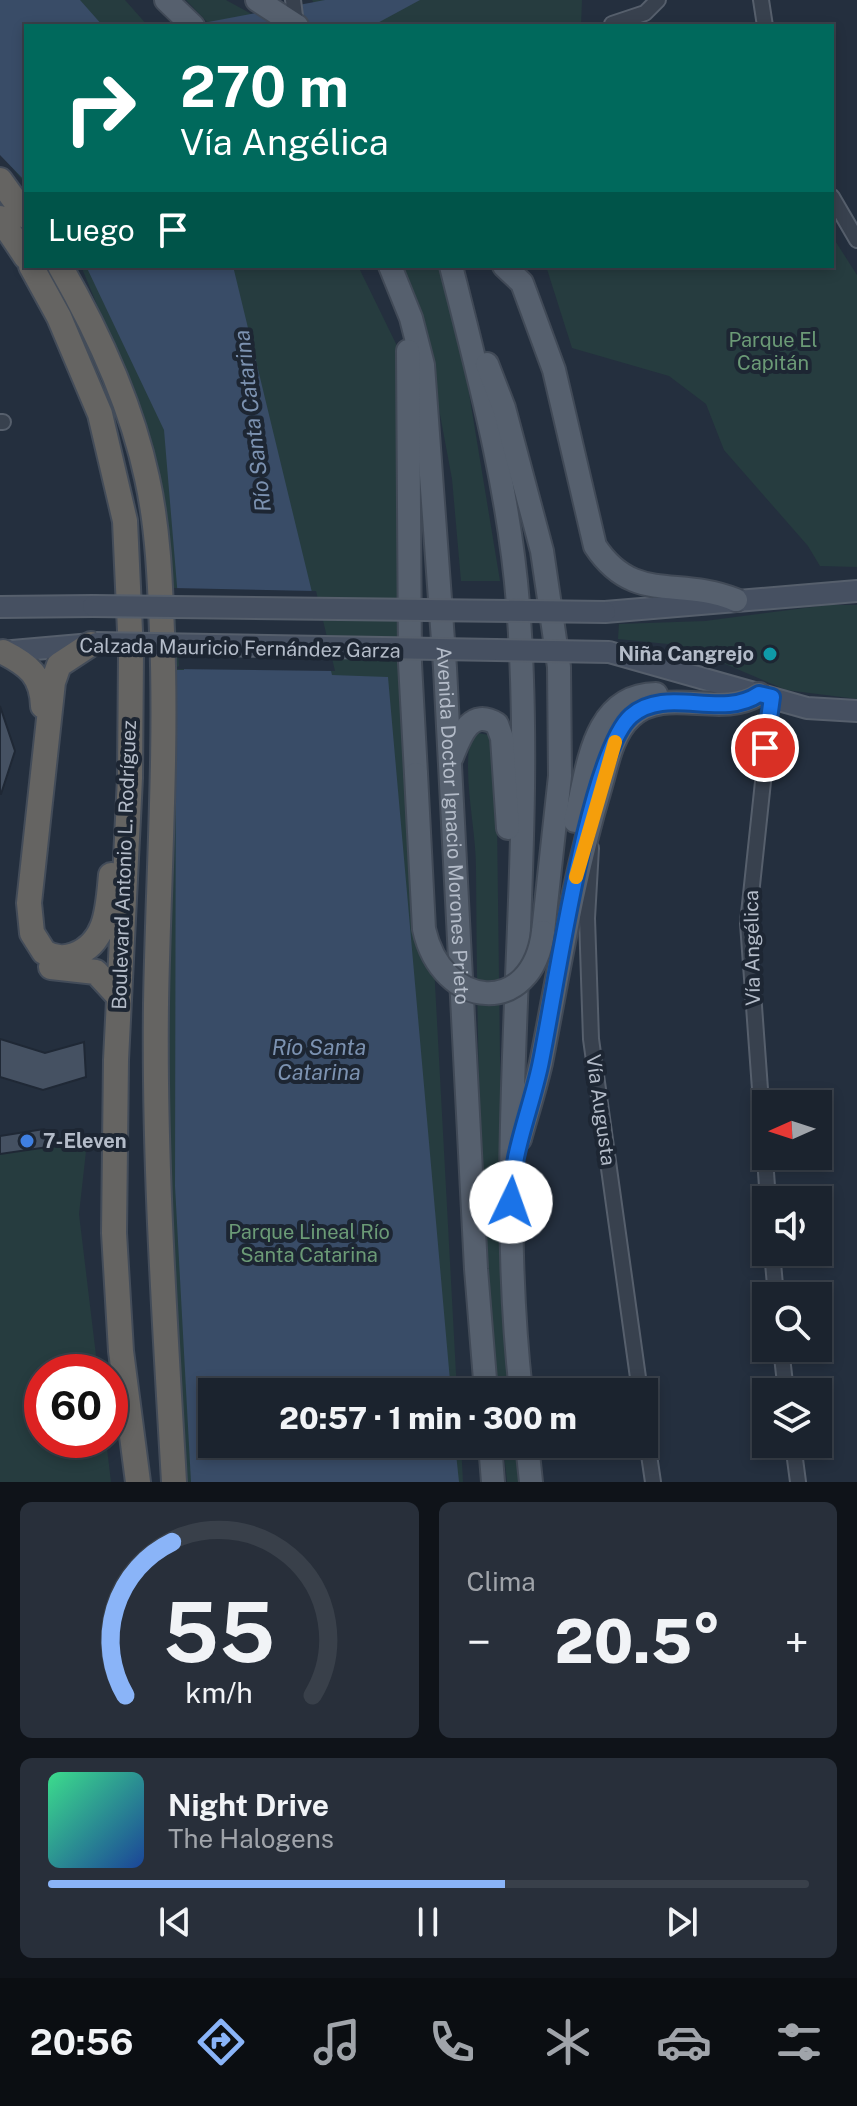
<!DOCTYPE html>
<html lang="es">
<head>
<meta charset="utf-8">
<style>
  body { margin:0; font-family:"Public Sans",sans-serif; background:#282f3a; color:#f1f3f6; height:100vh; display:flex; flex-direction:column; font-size:30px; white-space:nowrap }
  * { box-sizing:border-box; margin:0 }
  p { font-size:26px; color:#a0a4aa }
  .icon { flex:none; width:44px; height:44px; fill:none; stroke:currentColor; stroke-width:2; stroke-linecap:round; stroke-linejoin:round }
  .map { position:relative; height:1482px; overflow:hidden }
  .drawer { display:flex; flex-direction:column; gap:20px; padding:20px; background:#0f1319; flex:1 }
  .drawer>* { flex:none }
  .top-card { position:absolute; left:24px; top:24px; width:810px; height:244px; border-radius:0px; box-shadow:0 4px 12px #0003,0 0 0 2px #39404a; background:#00695c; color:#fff; overflow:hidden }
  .needle { width:52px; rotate:267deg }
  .controls { position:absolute; left:752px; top:1090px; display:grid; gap:16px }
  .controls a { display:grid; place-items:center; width:80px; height:80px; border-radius:0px; background:#1b232e; box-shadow:0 4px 12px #0003,0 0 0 2px #39404a; font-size:40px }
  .speed { position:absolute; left:24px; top:1354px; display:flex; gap:16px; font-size:40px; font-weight:700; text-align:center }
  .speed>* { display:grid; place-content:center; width:104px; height:104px; border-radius:50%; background:#1b232e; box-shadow:0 4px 12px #0003,0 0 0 2px #39404a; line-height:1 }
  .speed .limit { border:12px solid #d22; background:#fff; color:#111 }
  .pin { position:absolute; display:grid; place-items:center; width:68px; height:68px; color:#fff; margin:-34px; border:4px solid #fff; border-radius:50%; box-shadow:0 2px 8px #0007 }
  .me { position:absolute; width:88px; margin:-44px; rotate:3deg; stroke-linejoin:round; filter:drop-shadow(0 0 6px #0008) }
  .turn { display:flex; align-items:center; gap:28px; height:168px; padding:0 24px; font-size:36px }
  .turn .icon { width:104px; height:104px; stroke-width:2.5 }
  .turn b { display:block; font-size:56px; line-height:68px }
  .then { display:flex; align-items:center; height:76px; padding:0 24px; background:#0003; gap:16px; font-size:30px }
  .big { font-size:60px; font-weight:800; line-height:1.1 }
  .drawer .widget { flex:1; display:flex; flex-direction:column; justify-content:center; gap:12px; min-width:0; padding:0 28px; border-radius:12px; background:#282f3a }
  .drawer .dial { align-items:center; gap:0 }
  .dial svg { height:208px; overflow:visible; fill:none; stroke:#39404a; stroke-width:7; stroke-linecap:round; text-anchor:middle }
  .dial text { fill:#f1f3f6; stroke:none }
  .song { display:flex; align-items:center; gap:24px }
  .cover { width:96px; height:96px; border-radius:12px; background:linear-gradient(135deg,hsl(150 70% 55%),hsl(220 70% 35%)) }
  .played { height:8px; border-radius:4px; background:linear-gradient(90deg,#8ab4f8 60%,#39404a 60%) }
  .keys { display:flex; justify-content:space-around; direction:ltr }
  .heat { display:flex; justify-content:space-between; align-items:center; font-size:44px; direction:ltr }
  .drawer .tiles { flex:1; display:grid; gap:20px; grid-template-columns:1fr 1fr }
  .widget:last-child { grid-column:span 2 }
  .trip { position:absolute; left:198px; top:1378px; width:460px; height:80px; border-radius:0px; background:#1b232e; box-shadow:0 4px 12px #0003,0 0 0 2px #39404a; font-weight:800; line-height:80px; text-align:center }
  .tabs { display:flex; height:128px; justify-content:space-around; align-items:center; background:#0b0e12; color:#a0a4aa }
  .tabs .icon { width:56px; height:56px }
  .tabs .active { color:#8ab4f8 }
  .tabs b { font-size:36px; color:#f1f3f6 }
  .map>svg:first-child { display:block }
  .green { fill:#263c3f }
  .water { fill:#394c67 }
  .pier { fill:#242f3e }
  .building { fill:#455162; stroke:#1f2835; stroke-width:2 }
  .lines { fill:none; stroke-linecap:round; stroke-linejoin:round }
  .minor-casing { stroke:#565f6c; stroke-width:18 }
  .secondary-casing { stroke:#565f6c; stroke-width:24 }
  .primary-casing { stroke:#414a57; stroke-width:26 }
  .trunk-casing { stroke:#434c59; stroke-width:28 }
  .minor { stroke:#38414e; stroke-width:14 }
  .secondary { stroke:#465061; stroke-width:20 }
  .primary { stroke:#56606e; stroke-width:22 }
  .trunk { stroke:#656462; stroke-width:24 }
  .secondary-bridge-casing { stroke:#565f6c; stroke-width:24; stroke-linecap:butt }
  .primary-bridge-casing { stroke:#414a57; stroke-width:26; stroke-linecap:butt }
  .secondary-bridge { stroke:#465061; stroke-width:20 }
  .primary-bridge { stroke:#56606e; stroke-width:22 }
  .route-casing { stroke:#114b97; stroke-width:20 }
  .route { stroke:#1a73e8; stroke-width:14 }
  .slow { stroke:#f59e0b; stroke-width:14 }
  .culture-dot { fill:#0f9aa8; stroke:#1d2633; stroke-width:3 }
  .shop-dot { fill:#3f7fe0; stroke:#1d2633; stroke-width:3 }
  .labels { text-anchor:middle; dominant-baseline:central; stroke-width:8; stroke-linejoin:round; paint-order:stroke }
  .park-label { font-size:20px; fill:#6b9a76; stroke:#1d2633 }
  .street-label { font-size:20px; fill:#b4bcc9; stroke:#1d2633 }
  .poi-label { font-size:20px; font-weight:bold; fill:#b4bcc9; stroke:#1d2633; text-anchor:end }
  .water-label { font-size:22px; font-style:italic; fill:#7c92b1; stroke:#1d2633 }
</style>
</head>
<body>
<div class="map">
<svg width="857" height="1482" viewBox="0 0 857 1482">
  <rect width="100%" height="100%" fill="#242f3e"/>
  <!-- green -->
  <path class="green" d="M0 0H125L148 26H26V185L0 152Z
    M186 0H226L273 26H211Z
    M312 0H582L581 26H330Z
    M832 236 857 275V567L820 566 808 546 724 450 706 404 669 376 572 348 546 266H832Z
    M81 266H358L401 354 457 1392H212V1444H461L463 1482H182L165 1119 172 586 166 512 151 449 136 400Z
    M399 266H442L467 381 500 581H461L452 479 433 377Z
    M828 605H857V699L786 690 704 655 668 644 618 639 619 624 705 621Z
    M478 733 489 735 496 742 502 1215 513 1392H498C480 1219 477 1043 476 869 476 826 462 778 471 735Z
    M87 1142 79 1214 98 1372H42V1440H106L111 1482H0V1154Z
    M503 1444H516L520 1482H507Z"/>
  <!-- water -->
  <path class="water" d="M0 0H80L103 26H26V182L0 155Z
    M325 0H420L372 26H187Z
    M86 266H233L332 675 388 677 451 1392H212V1444H455L459 1482H191L175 1186 176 692 177 670H184L164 430Z"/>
  <!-- pier -->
  <path class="pier" d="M173 588 316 591 335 671 173 669 179 666Z"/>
  <!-- building -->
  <path class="building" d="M0 706 15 751 1 794H0Z
    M0 1039 45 1053 84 1042 86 1077 43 1090 0 1077Z
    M44 1129 52 1135 55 1146 0 1154V1136Z"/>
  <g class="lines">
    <defs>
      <path id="minor" d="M293 0 296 24
        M761 0 765 26
        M612 24 645 13 658 0
        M832 197 857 240
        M0 422H3
        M591 848 587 918 591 1039 640 1392
        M768 1200 748 923 772 697
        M772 1252 776 1296
        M781 1348 786 1392
        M644 1421 653 1482
        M793 1444 798 1482"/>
      <path id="secondary" d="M0 607 93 606
        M605 612 857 591
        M0 652 92 644
        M609 652 807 708 857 711"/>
      <g id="primary">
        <path d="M166 0 193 26"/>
        <path d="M257 0 297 26"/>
        <path id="s1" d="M390 266 411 318 423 365 445 668 476 1269 486 1392"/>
        <path d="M451 266C479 378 509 489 518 604 538 867 492 1130 521 1392"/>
        <path d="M504 266 522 283 554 370 595 546C634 605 678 576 736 600"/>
        <path d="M408 351 410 663 416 774"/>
        <path d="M487 364 504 408 542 551 559 667 560 776 543 932"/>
        <path d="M452 757C460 737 470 707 497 724L502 738 508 828"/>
        <path d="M575 821C588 773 590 695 656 694"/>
        <path d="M520 1139C527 1114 535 1089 541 1063 559 971 573 879 600 789 607 765 612 734 631 717 665 685 721 719 759 694"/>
        <path d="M490 1444 493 1482"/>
        <path d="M527 1444 531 1482"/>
      </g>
      <path id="trunk" d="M0 180 26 216
        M0 218 26 257
        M31 266 59 317 100 414 125 521 131 653 130 778 116 1060 114 1233 121 1351 138 1482
        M60 266C98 332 131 403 147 478 158 528 160 580 162 632 167 756 158 880 156 1004 154 1164 165 1323 174 1482
        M91 644 59 665 53 682 29 903 32 933 44 952C54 958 63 959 74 955 108 943 108 905 111 875
        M3 652C29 665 42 676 43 706
        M51 967 96 972 119 997"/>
    </defs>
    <!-- minor casing -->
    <use href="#minor" class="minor-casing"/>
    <!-- secondary casing -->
    <use href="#secondary" class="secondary-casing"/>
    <!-- primary casing -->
    <use href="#primary" class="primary-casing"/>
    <!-- trunk casing -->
    <use href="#trunk" class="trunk-casing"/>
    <!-- minor -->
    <use href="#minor" class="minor"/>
    <!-- secondary -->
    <use href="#secondary" class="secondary"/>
    <!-- primary -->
    <use href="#primary" class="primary"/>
    <!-- trunk -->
    <use href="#trunk" class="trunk"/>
    <defs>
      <path id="secondary-bridge" d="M93 606 605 612
        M96 643 609 652"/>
      <path id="primary-bridge" d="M416 774 424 929C442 1010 532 1018 543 932"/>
    </defs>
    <!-- secondary-bridge casing -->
    <use href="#secondary-bridge" class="secondary-bridge-casing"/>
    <!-- primary-bridge casing -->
    <use href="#primary-bridge" class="primary-bridge-casing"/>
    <!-- secondary-bridge -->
    <use href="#secondary-bridge" class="secondary-bridge"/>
    <!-- primary-bridge -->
    <use href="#primary-bridge" class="primary-bridge"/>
  </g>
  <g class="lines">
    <defs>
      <path id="route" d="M511 1202C511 1155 530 1112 540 1066 554 1001 588 754 631 716 666 685 721 720 759 694L772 697 765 748"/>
    </defs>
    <!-- route casing -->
    <use href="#route" class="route-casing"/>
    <!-- route -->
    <use href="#route" class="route"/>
    <!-- slow -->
    <path class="slow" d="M576 877 615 742"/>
  </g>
  <!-- markers -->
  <circle class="culture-dot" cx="770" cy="654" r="8"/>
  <circle class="shop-dot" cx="27" cy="1141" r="8"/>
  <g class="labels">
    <!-- park labels -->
    <g class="park-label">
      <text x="773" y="340">Parque El<tspan x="773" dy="23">Capitán</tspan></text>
      <text x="309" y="1232">Parque Lineal Río<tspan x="309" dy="23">Santa Catarina</tspan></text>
    </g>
    <!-- street labels -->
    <g class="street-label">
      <text transform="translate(240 648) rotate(1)">Calzada Mauricio Fernández Garza</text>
      <text stroke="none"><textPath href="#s1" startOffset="566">Avenida Doctor Ignacio Morones Prieto</textPath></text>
      <text transform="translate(124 865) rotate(-88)">Boulevard Antonio L. Rodríguez</text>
      <text transform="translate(752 948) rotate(-91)">Vía Angélica</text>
      <text transform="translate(601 1110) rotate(82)">Vía Augusta</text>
    </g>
    <!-- poi labels -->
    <g class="poi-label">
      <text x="754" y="654">Niña Cangrejo</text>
      <text x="43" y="1141" text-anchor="start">7-Eleven</text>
    </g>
    <!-- water labels -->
    <g class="water-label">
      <text transform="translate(252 421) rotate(-97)">Río Santa Catarina</text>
      <text x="319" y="1047">Río Santa<tspan x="319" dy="25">Catarina</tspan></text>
    </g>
  </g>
</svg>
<div class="controls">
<a><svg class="needle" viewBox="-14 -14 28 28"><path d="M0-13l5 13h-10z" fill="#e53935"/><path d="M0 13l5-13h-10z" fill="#a0a4aa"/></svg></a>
<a><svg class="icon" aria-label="sound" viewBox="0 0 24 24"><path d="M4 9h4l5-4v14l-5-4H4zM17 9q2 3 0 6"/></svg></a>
<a><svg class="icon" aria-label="search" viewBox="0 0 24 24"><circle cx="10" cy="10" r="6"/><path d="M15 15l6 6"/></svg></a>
<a><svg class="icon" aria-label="layers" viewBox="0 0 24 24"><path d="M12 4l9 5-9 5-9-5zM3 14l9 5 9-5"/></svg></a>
</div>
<div class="speed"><div class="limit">60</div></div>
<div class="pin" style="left:765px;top:748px;background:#d93025"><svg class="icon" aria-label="arrive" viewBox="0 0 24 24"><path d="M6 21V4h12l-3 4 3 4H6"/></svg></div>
<svg class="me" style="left:511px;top:1202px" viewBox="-20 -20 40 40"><circle r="19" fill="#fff"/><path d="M0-13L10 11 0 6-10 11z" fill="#1a73e8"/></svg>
<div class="trip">20:57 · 1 min · 300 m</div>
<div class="top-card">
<div class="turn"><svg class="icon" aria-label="right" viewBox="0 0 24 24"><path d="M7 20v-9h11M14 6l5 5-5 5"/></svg><div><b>270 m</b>Vía Angélica</div></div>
<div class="then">Luego<svg class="icon" aria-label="arrive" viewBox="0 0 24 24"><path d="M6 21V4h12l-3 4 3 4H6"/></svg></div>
</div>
</div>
<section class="drawer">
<div class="tiles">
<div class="widget dial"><svg viewBox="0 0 100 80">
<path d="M14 69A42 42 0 1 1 86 69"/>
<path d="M14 69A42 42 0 0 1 32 10" stroke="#8ab4f8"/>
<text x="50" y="56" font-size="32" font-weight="700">55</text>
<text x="50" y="72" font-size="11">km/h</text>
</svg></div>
<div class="widget"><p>Clima</p>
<div class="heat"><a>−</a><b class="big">20.5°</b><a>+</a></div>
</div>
<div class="widget">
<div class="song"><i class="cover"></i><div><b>Night Drive</b><p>The Halogens</p></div></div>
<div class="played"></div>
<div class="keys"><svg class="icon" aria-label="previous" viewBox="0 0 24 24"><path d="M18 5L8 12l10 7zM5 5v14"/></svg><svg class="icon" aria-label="pause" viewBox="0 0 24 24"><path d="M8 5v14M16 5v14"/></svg><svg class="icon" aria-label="next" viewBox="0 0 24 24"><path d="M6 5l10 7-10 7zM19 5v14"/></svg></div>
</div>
</div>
</section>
<nav class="tabs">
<b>20:56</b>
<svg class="icon active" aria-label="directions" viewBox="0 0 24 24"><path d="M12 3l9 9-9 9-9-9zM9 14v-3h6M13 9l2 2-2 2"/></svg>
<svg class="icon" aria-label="music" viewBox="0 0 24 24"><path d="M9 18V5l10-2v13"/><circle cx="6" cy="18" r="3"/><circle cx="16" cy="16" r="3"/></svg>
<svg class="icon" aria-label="phone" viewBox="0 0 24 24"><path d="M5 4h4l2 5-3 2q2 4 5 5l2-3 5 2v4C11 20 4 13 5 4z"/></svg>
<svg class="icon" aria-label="climate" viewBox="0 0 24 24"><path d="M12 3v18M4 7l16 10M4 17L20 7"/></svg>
<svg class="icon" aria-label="car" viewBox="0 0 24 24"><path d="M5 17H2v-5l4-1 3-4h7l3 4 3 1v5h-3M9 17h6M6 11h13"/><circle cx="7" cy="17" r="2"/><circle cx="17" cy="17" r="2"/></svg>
<svg class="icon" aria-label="filters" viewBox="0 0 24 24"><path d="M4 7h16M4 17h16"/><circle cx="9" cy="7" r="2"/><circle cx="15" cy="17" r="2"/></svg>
</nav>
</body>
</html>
